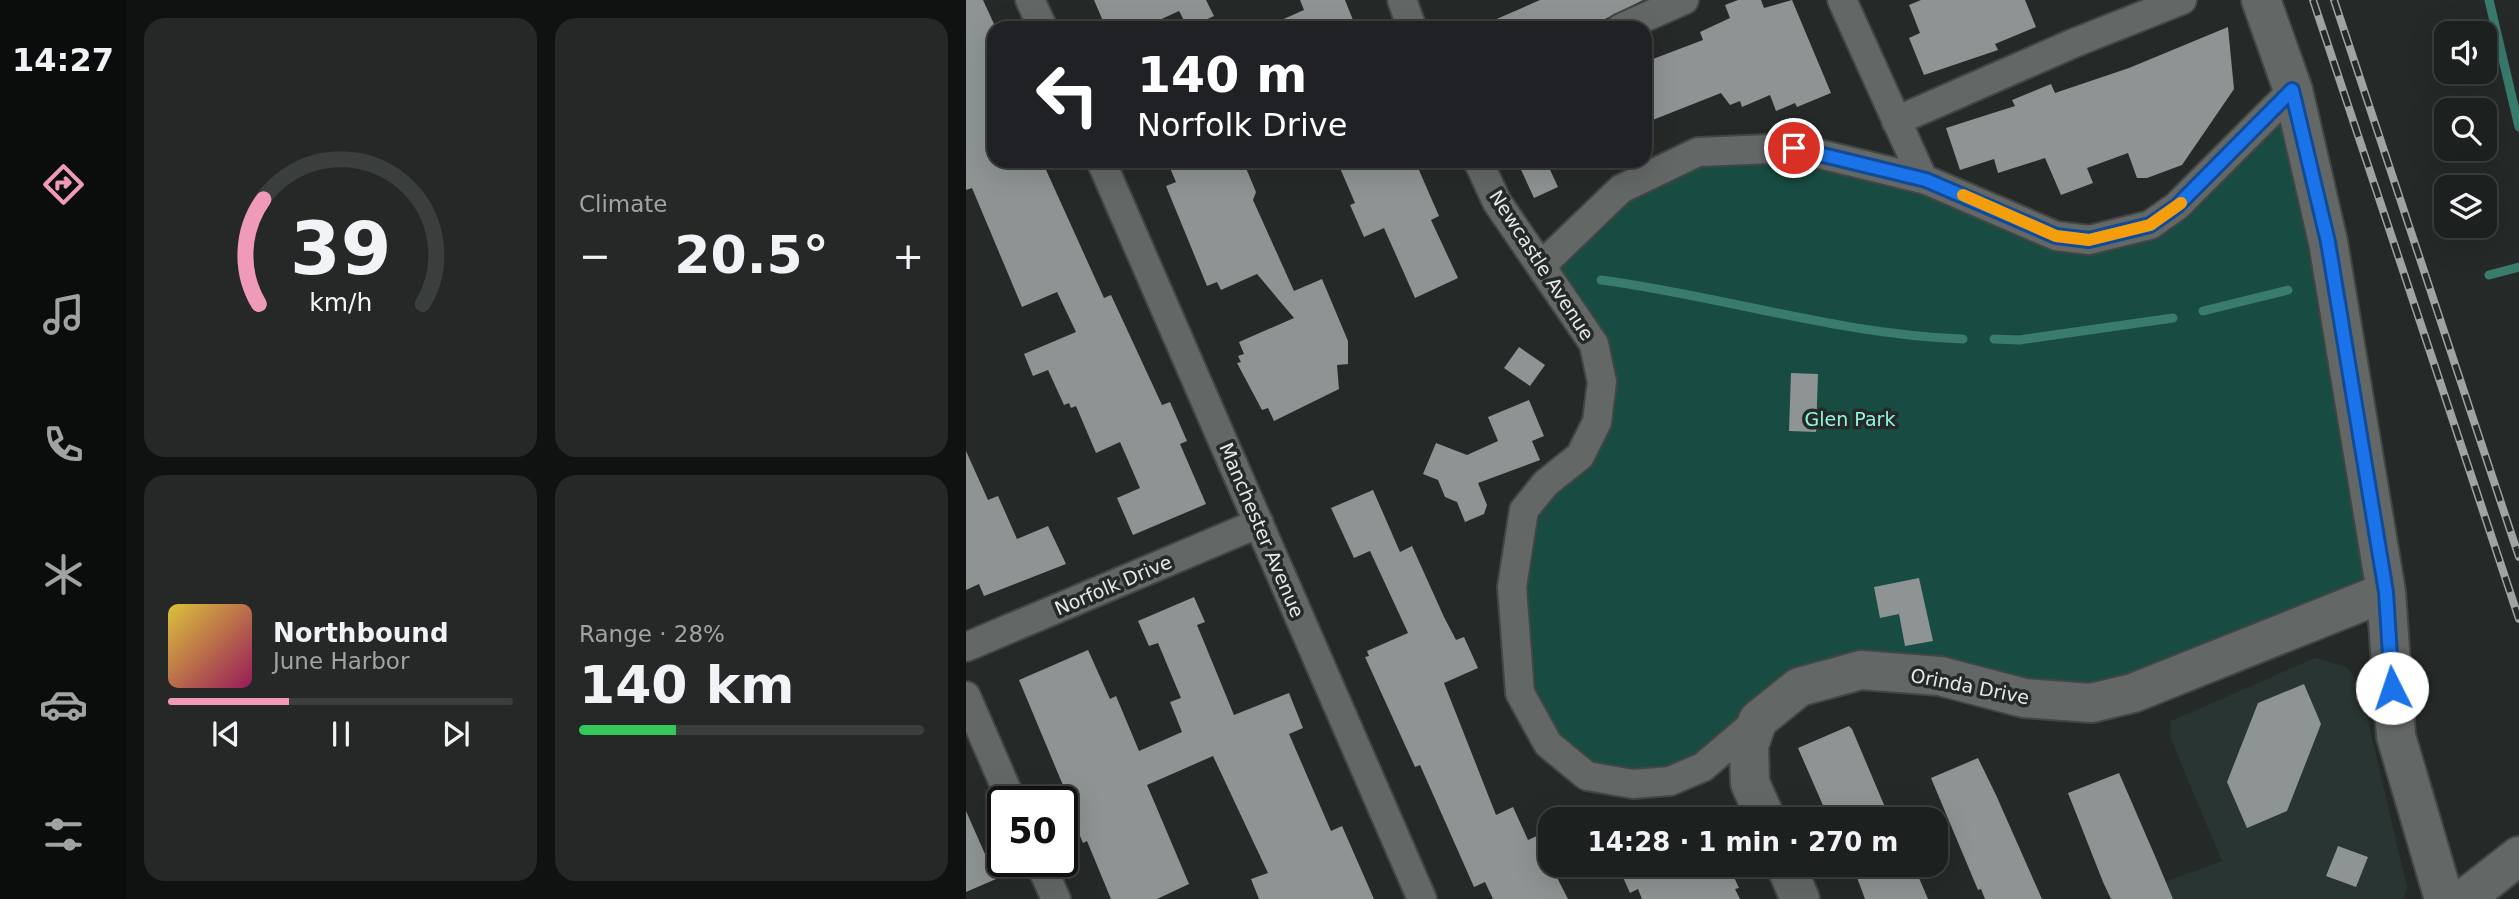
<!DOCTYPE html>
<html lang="en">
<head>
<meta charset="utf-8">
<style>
  body { margin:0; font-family:"DejaVu Sans",sans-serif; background:#252827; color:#f1f3f6; height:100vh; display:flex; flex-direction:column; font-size:26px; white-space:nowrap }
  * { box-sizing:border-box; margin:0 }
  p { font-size:23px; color:#a0a3a4 }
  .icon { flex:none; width:38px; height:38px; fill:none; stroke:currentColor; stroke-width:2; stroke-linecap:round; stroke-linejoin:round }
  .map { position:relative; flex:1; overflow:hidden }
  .side { display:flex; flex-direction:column; gap:18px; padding:18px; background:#0f1210; width:840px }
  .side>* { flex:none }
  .top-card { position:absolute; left:21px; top:21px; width:665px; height:147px; border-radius:21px; box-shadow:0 7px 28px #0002,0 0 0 2px #3a3e3c; background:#202124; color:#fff; overflow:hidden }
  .tools { position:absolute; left:1468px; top:21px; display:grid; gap:14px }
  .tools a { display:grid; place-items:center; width:63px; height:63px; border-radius:14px; background:#1c201e; box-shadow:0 7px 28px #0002,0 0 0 2px #3a3e3c; font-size:35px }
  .speed { position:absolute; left:21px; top:786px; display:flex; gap:14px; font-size:35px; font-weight:700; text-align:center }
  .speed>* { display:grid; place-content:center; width:91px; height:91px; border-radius:50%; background:#1c201e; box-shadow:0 7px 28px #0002,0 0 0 2px #3a3e3c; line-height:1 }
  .speed .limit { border:4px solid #111; border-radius:10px; background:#fff; color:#111 }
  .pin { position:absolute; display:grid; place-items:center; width:60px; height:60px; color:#fff; margin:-30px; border:4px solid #fff; border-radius:50%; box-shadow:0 2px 7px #0007 }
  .me { position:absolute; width:77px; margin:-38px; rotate:356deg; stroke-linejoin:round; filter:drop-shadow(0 0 5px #0008) }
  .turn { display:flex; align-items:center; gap:24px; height:147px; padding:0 35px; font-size:32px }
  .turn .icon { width:91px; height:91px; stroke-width:2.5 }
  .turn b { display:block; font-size:49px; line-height:60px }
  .big { font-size:52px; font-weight:600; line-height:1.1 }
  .side .card { flex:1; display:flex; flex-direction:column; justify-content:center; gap:10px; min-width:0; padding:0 24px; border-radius:21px; background:#252827 }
  .side .dial { align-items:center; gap:0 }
  .dial svg { height:182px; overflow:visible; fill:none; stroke:#3a3e3c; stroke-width:7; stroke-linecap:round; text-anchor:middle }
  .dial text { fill:#f1f3f6; stroke:none }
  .song { display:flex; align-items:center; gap:21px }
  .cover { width:84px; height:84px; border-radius:10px; background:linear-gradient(135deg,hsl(50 70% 55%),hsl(330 70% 35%)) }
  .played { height:7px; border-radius:4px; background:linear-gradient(90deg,#ef9ab8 35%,#3a3e3c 35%) }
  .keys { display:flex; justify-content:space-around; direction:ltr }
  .heat { display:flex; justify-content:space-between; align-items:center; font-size:38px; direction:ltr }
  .charge { height:10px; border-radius:5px; background:linear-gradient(90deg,#34c759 28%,#3a3e3c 0) }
  .side .tiles { flex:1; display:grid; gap:18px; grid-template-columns:repeat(2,1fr) }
  .trip { position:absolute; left:572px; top:807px; width:410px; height:70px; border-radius:21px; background:#1c201e; box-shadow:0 7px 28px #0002,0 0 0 2px #3a3e3c; font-weight:600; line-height:70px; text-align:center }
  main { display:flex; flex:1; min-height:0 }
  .menu { display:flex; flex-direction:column; width:126px; justify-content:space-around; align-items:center; background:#0b0d0c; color:#a0a3a4 }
  .menu .icon { width:49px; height:49px }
  .menu .selected { color:#ef9ab8 }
  .menu b { font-size:32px; color:#f1f3f6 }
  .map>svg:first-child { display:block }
  .built { fill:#293532 }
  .green { fill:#184b41 }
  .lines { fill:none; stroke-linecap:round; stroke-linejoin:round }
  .stream { stroke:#397b6d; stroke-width:9 }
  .building { fill:#8e9493 }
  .street-casing { stroke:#424645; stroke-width:32 }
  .secondary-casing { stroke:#424645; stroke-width:42 }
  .street { stroke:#636867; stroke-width:28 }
  .secondary { stroke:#636867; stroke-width:38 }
  .rail-casing { stroke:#9fa3a2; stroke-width:8 }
  .rail { stroke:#252a28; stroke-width:5; stroke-dasharray:16; stroke-linecap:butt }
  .route-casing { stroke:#114b97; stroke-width:18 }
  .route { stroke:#1a73e8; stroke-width:12 }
  .slow { stroke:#f59e0b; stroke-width:12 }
  .labels { text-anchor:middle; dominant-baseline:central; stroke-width:7; stroke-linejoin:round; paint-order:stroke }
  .street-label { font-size:19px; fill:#e6eae9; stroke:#252a28 }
  .park-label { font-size:19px; fill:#91f6df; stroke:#252a28 }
</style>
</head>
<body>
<main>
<nav class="menu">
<b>14:27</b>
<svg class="icon selected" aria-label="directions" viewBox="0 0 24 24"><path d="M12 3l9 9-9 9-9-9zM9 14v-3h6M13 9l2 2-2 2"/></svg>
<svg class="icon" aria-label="music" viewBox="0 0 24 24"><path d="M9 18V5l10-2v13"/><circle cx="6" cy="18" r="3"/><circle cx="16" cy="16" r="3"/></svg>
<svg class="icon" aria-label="phone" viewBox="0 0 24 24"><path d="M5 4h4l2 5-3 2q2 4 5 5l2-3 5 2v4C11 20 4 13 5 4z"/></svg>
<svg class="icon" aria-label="climate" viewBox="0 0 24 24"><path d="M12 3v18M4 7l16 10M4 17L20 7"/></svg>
<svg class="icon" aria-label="car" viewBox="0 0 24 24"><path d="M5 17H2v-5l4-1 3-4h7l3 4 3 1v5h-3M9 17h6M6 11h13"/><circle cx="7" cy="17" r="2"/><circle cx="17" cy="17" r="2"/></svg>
<svg class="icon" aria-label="filters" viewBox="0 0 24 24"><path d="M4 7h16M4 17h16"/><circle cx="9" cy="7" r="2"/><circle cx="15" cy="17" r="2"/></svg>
</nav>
<section class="side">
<div class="tiles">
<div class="card dial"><svg viewBox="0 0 100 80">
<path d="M14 69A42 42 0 1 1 86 69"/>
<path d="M14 69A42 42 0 0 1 16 23" stroke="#ef9ab8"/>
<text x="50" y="56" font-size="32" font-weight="700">39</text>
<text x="50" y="72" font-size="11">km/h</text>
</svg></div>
<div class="card"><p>Climate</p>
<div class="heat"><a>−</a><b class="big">20.5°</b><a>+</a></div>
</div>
<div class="card">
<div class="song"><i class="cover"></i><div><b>Northbound</b><p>June Harbor</p></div></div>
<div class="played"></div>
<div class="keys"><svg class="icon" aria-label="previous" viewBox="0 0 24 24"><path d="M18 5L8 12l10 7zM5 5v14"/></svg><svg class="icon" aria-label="pause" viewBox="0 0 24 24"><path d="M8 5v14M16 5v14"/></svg><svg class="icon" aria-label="next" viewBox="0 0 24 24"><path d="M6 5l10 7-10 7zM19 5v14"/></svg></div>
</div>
<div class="card"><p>Range · 28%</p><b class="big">140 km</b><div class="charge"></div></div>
</div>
</section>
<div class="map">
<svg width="1553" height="899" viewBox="0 0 1553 899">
  <rect width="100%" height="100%" fill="#252a28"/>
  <!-- built -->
  <path class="built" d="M1349 658 1380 667 1393 683 1441 887 1438 899H1152L1256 861 1204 737 1205 721Z"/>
  <!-- green -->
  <path class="green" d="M1323 91 1426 580 1170 694 871 674 744 764 642 781 569 731 544 584 581 482 611 454 634 380 567 255 649 189 809 147 1089 235 1185 225Z"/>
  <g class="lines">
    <!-- stream -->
    <path class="stream" d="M1523 0 1553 127
      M1523 275 1553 267
      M635 280C756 296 875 335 997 339
      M1237 311 1322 290
      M1028 339 1053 340 1207 318"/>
  </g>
  <!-- building -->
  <path class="building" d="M0 0H17L28 24V161H76L138 298 145 295 196 405 204 402 221 441 214 444 240 504 167 535 151 498 174 488 154 442 130 453 110 406 105 408 103 403 98 405 82 370 67 376 58 354 110 332 91 292 56 307 6 188 0 190Z
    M128 0H240L248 16 222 28 213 11 176 28H140Z
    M334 0H379L387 20 366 28H297L338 10Z
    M574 0H677L621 28H510Z
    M772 0H795L798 8 826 0 865 93 831 107 829 103 810 111 804 95 776 107 774 101 764 105 755 93 679 123V62L737 40 734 32 764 18 759 5Z
    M955 0H1059L1070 27 1029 44 1032 50 958 75 943 38 954 33 943 5Z
    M1262 27 1268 89 1216 165 1181 178H1171L1162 153 1121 168 1127 183 1095 195 1079 158 1032 173 1028 159 994 170 980 128 1049 106 1046 100 1085 84 1089 93 1163 68Z
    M201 161H277L290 192 287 200 328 291 356 279 382 341V364L371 365 373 389 308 421 302 408 296 410 271 363 275 362 272 356 278 354 273 342 328 318 291 274 255 290 251 282 241 286 200 186 210 182Z
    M371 161H449L473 216 465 220 492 278 449 298 418 228 398 237 384 205 389 203Z
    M551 161H580L592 187 568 198Z
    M553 347 579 365 564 386 538 368Z
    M825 373 852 374 850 432 823 431Z
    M563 400 578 436 566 441 574 460 512 483 521 505 518 514 499 522 491 502 479 497 472 480 457 474 470 443 501 455 532 441 522 417Z
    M0 451 22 500 32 496 51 539 82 526 100 564 18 596 13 584 0 590Z
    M407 490 434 552 446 546 478 617 490 640 498 637 512 668 478 683 530 815 547 807 562 840 584 830V864L602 899H527L519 882 508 887 454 765 449 767 399 657 403 656 401 651 442 633 404 551 388 558 365 508Z
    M953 578 967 641 939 646 933 614 914 618 908 587Z
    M228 597 239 622 231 625 268 715 323 693 337 728 323 734 365 831 376 826 408 899H293L285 879 302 873 247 756 181 785 223 884 191 899H145L121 841 117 843 95 791 99 790 53 680 122 650 144 699 150 696 173 751 216 732 204 702 215 698 192 643 183 646 172 621Z
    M1338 684 1355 724 1321 811 1281 828 1261 782 1292 703Z
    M883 726 886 729 924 819H865L859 810 832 748Z
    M1012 758 1030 795 1076 899H1019L1015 889 1012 890 965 778Z
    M1153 773 1189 856 1207 899H1145L1137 882 1102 793Z
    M0 811 30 879 0 892Z
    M1372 846 1402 857 1390 887 1360 876Z
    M651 864H762L773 888 769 889 774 899H676L672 889 664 893Z
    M886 864H947L962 899H899Z"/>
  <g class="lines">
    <defs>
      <path id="street" d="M64 0 77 28
        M436 0 446 28
        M876 0 957 179
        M655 28 718 0
        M930 121 1108 43 1216 0
        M135 161 456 899
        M512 161 531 202 628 344 636 382 631 422 614 456 580 483 558 510 546 587 554 693 582 744 621 776 667 784 704 781 737 767 792 720
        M575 266 655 189 732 152 829 148 960 180 1090 236 1123 240 1184 225 1211 206 1327 90
        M0 647 293 523
        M0 696 46 802
        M73 861 90 899"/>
      <path id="secondary" d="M1295 0 1327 90 1362 242 1420 592 1430 736 1478 899
        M800 819 784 783 783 745 792 720 833 687 895 670 974 676 1058 698 1125 703 1167 693 1420 592
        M819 864 834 899
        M1498 899 1553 856"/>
    </defs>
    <!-- street casing -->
    <use href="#street" class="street-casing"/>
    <!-- secondary casing -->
    <use href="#secondary" class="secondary-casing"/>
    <!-- street -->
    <use href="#street" class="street"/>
    <!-- secondary -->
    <use href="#secondary" class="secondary"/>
    <defs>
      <path id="rail" d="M1347 0 1553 619
        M1368 0 1553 557"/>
    </defs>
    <!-- rail casing -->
    <use href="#rail" class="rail-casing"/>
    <!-- rail -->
    <use href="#rail" class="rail"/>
  </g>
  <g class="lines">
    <defs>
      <path id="route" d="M828 148 960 180 1090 236 1123 240 1184 225 1211 206 1326 90 1362 242 1420 592 1426 688"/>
    </defs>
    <!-- route casing -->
    <use href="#route" class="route-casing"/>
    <!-- route -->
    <use href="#route" class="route"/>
    <!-- slow -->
    <path class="slow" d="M997 195 1090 236 1123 240 1184 225 1215 203"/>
  </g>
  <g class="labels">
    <!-- street labels -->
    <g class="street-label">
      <text transform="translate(576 265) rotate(57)">Newcastle Avenue</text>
      <text transform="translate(296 530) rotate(67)">Manchester Avenue</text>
      <text transform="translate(147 585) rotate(-23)">Norfolk Drive</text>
      <text transform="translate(1004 686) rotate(11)">Orinda Drive</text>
    </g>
    <!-- park labels -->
    <g class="park-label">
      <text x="884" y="419">Glen Park</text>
    </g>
  </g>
</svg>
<div class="tools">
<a><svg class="icon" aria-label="sound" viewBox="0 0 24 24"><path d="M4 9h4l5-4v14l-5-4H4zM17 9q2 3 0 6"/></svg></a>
<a><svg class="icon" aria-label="search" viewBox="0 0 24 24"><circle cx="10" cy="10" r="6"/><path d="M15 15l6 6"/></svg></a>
<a><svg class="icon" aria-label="layers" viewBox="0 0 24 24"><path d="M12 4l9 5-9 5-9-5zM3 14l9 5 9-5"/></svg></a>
</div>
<div class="speed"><div class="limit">50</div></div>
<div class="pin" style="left:828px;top:148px;background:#d93025"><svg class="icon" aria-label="arrive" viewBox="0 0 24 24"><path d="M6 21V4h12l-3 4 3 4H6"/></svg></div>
<svg class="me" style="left:1426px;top:688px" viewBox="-20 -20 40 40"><circle r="19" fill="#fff"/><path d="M0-13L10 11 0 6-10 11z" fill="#1a73e8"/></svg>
<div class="trip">14:28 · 1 min · 270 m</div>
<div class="top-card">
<div class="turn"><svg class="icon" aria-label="left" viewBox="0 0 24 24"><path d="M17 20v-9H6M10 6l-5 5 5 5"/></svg><div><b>140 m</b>Norfolk Drive</div></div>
</div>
</div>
</main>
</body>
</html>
